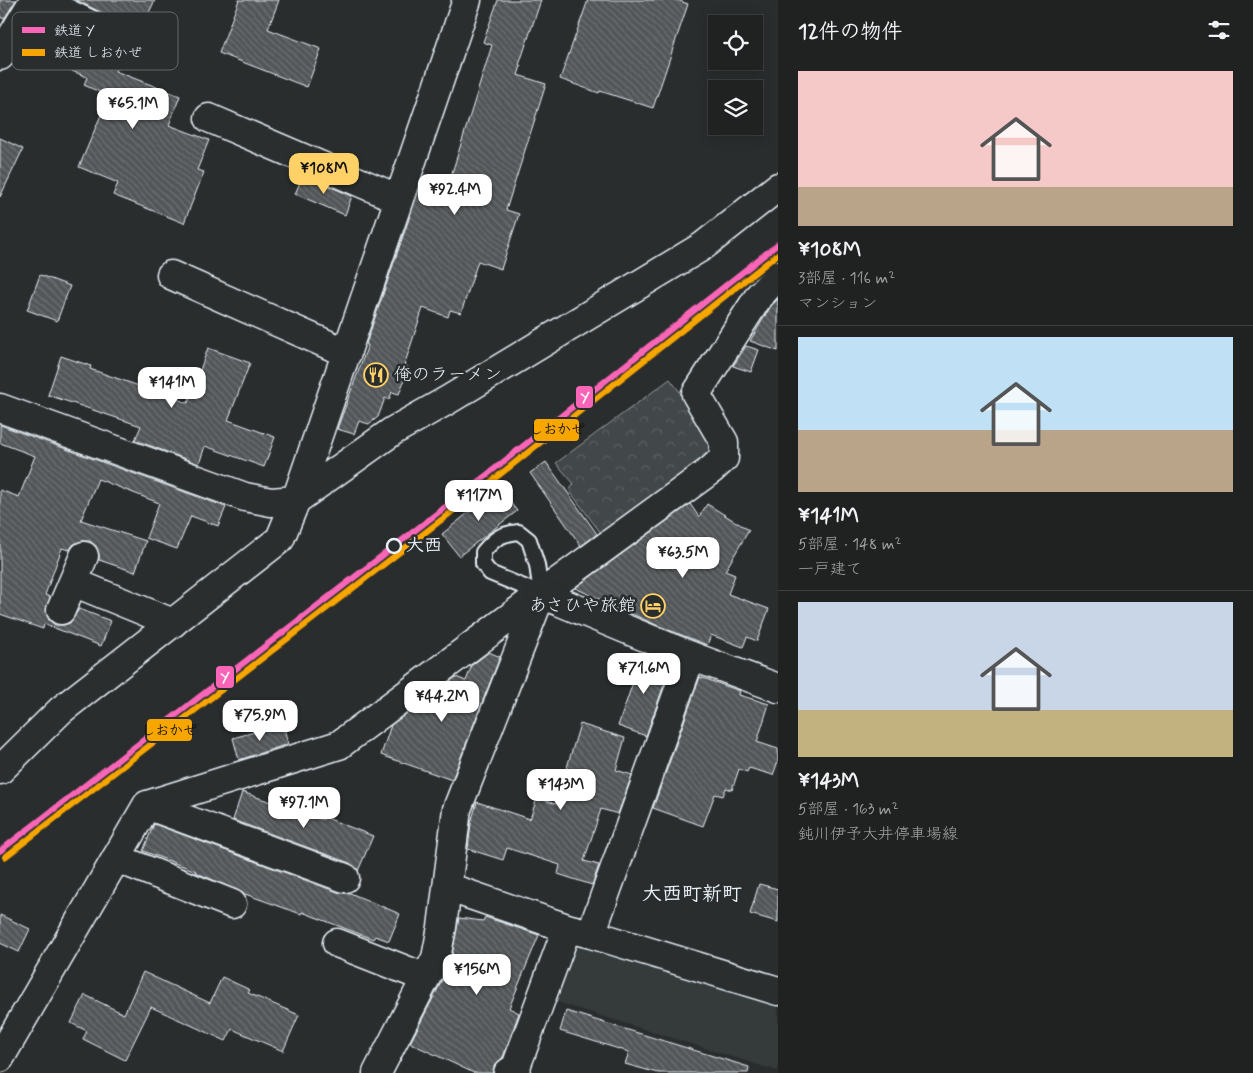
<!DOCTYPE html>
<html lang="ja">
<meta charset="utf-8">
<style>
:root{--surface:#202222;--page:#2d2f2f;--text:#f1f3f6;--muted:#a2a4a5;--line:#3d3f40;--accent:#ffd166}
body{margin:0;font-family:Mynerve,"Klee One",sans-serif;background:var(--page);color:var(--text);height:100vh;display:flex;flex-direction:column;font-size:19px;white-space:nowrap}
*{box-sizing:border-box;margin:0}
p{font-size:16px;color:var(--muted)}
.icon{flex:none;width:28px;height:28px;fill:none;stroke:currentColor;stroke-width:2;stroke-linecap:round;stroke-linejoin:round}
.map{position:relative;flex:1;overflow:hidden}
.details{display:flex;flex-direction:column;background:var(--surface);width:475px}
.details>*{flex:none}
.controls{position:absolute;left:708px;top:15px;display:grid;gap:10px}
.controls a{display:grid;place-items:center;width:55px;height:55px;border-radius:0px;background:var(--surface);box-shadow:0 2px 12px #0003,0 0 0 1px var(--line);font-size:25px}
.price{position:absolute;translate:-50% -42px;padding:0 11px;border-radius:10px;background:#fff;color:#222;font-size:16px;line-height:32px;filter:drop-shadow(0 1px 2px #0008)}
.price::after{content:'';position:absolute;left:50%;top:30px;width:15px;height:11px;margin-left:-8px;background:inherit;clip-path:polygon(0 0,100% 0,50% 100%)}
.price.on{background:var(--accent);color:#111}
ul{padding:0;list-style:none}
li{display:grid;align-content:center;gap:10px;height:265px;padding:0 20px}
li+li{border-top:1px solid var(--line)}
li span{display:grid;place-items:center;height:155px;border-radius:0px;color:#555}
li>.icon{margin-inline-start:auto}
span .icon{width:90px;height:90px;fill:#fffc;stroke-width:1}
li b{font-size:21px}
h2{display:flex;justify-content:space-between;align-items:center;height:60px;padding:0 20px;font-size:21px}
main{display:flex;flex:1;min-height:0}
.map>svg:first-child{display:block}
.built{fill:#363a3b}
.park{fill:url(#park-crowns);stroke:#959ca0}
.building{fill:url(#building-back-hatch);stroke:#e8f1f8}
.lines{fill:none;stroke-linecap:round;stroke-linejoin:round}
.service-casing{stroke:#e8f1f8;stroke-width:18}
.minor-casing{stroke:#e8f1f8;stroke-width:31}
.secondary-casing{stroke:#e8f1f8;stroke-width:31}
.service{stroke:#2a2d2e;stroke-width:14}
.minor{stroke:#2a2d2e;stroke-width:28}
.secondary{stroke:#2a2d2e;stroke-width:28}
.rail-1-casing{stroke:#2a2d2e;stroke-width:10}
.rail-2-casing{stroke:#2a2d2e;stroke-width:10}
.rail-1{stroke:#fa66b7;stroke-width:6}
.rail-2{stroke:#f7a600;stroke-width:6}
.stop-dot{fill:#2a2d2e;stroke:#e8f1f8;stroke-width:2.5}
.labels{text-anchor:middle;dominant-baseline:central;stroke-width:5;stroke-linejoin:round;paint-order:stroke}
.poi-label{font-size:18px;fill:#e8f1f8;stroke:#2a2d2e;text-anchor:start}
.stop-label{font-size:18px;font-weight:bold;fill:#e8f1f8;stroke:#2a2d2e;text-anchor:start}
.quarter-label{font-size:20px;font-weight:bold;fill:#e8f1f8;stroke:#2a2d2e}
.key{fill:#2a2d2e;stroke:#63686b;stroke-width:1}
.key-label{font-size:14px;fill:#e8f1f8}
.line-badge{stroke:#2a2d2e;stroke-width:2}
.badge-label{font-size:14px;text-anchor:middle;font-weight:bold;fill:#fff}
.pale-badge-label{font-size:14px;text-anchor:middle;font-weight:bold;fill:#111}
</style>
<main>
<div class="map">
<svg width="778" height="1073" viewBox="0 0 778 1073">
<defs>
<pattern id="park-crowns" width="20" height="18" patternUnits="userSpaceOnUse" patternTransform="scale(1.25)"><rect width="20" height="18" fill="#424648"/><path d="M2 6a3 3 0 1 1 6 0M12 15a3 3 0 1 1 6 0" fill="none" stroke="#5d6163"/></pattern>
<pattern id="building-back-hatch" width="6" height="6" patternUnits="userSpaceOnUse" patternTransform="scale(1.25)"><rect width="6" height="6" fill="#535759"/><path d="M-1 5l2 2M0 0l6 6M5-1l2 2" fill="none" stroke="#6c7072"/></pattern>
</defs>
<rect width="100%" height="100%" fill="#2a2d2e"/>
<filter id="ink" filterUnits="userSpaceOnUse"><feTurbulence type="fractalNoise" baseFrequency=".02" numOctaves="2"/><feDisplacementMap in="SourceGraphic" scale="10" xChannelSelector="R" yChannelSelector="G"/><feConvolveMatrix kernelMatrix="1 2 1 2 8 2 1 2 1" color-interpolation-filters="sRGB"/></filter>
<g filter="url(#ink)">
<path class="built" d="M574,938L778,1004V1071L554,1001Z"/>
<path class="park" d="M670,379L715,438L718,451L603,536L569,490L574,484L556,463Z"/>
<path class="building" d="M0,0H16L4,19L0,17Z
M76,0H155L139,33L133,28Z
M239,0H279L268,29L321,49L307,87L219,53Z
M498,0H541L519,65L521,66L518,75L546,84L506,210L519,214L501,269L478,261L461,313L450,310L448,317L423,308L404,366L409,368L399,394L392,392L389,400L385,398L378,417L369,424L359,421L354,434L337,429L368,345L366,344L380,303L421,184L446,192L492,45L483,42Z
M588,0H677L688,4L653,108L600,91L599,93L560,79Z
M41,18L122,57L115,71L180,96L169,125L209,140L197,170L204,172L184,223L113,195L118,183L79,167L109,96L84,85L87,77L72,71L75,65L36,45L40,37L32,33Z
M0,138L23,149L0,197Z
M303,175L352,196L345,215L295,194Z
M40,275L70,286L57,321L27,310Z
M778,299V351L750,341L771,306Z
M746,346L759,350L751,372L733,366Z
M208,348L250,363L228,420L275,437L264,467L205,446L199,464L135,440L141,426L48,395L61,356L91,366L90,369L188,403Z
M0,425L226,507L218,526L191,516L177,549L146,538L159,503L98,479L81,520L146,541L135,572L99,560V554L96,546L90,541H82L74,544L69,550L62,548L45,595L50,597L46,612L49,620L55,625H63L70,623L79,609L111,621L101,646L44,624L43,629L0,614V490L19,497L35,456L0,443Z
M546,462L597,534L581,546L530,473Z
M499,488L517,511L459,556L442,534Z
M690,504L699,517L707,504L749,530L725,571L735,575L728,594L769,609L757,641L747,637L743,647L711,635L707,645L654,624L575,588Z
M489,652L500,657L452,780L381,755L391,725L425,700L432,702L435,692L456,677L466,681L472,665Z
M643,653L671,665L646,736L618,726Z
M700,677L740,691L739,695L769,704L757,742L778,749V761L773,775L749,768L747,772L739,769L732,790L726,788L723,796L715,794L703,826L653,808Z
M283,724L288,744L239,760L233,738Z
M580,724L625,738L616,770L632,775L618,814L601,809L584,861L599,865L592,885L558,874L560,865L507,848L503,860L468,849L471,823L477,802L530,819L537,798L556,804Z
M242,792L323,820L324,817L373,836L358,871L350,863L233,820Z
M154,824L340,893H350L400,914L389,941L375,936L373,939L302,912L301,914L245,894L195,872L196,871L143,851Z
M759,884L778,889V922L750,914Z
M0,915L30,929L19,952L0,943Z
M485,917L539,935L509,1008L519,1013L503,1057L494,1066L493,1073H474L410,1043L450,965L459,918L483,921Z
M143,972L210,1003L222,977L250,990L248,993L299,1015L283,1051L232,1029L226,1041L151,1007L125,1060L83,1039L87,1031L71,1023L85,995L124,1014Z
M566,1011L749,1067L748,1073H658L625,1064L629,1052L560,1031Z"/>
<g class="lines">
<g class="service-casing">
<path id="service" d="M519,532L529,540L537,565L541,594L490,573L483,564V552C495,538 500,534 519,532Z"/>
</g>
<g class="minor-casing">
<path id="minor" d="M40,0L126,42
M0,56L34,0
M209,118L399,199
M171,275L347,353
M0,408L245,497L271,502L296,500L393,431L448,400L703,246L778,187
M73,582L173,623
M61,610L84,556
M0,770L61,710L280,539L296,500L467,0
M147,805L345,878
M116,858L232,904
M447,887L567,928L591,934L778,991
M591,934L691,656
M337,943L426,978
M0,1058L147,805L339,745L541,594L711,470L724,458V442L696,394L759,296L778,276
M377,1073L436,958L442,927L457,809L541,594
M508,1073L516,1067L567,928"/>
</g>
<g class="secondary-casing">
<path id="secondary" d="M541,594L691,656L778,688"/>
</g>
<use href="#service" class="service"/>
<use href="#minor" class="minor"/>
<use href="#secondary" class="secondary"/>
<g class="rail-1-casing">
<path id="rail-1" d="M0,851L488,474L778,244"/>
</g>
<g class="rail-2-casing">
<path id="rail-2" d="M5,857L493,480L778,254"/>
</g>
<use href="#rail-1" class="rail-1"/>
<use href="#rail-2" class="rail-2"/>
</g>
</g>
<defs>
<g id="restaurant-ring" transform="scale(1.25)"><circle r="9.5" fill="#2a2d2e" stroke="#ffd166" stroke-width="1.5"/><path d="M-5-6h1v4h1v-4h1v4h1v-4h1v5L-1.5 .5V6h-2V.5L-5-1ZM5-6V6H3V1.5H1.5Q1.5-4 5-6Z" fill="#ffd166"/></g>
<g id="hotel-ring" transform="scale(1.25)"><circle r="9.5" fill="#2a2d2e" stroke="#ffd166" stroke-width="1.5"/><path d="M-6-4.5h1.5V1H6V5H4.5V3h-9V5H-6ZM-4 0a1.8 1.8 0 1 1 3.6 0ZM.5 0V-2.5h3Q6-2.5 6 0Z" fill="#ffd166"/></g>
</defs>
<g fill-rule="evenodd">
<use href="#restaurant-ring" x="376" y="375"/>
<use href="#hotel-ring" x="653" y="606"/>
</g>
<circle class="stop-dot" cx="394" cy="546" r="7"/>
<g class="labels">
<g class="poi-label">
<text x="394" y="375">俺のラーメン</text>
<text x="636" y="606" text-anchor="end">あさひや旅館</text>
</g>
<g class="stop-label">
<text x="406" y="546">大西</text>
</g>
<g class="quarter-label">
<text x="692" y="894">大西町新町</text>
</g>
</g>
<rect x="12" y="12" width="166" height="58" rx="8" class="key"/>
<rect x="22" y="27" width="23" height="6" fill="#fa66b7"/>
<rect x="22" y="49" width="23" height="7" fill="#f7a600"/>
<g class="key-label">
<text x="54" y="35">鉄道 Y</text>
<text x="54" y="57">鉄道 しおかぜ</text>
</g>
<g class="line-badge">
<rect x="575" y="385" width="19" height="24" rx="5" fill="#fa66b7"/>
<rect x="533" y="418" width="47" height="24" rx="5" fill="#f7a600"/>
<rect x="215" y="665" width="20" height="24" rx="5" fill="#fa66b7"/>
<rect x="146" y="718" width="47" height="24" rx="5" fill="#f7a600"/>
</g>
<g class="badge-label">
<text x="585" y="402">Y</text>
<text x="225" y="682">Y</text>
</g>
<g class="pale-badge-label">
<text x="557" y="434">しおかぜ</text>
<text x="169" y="735">しおかぜ</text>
</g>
</svg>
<div class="controls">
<a><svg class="icon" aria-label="locate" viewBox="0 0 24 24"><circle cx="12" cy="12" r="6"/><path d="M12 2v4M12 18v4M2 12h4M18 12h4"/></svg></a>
<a><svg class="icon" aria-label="layers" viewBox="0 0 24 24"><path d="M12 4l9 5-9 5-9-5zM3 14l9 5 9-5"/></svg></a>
</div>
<b class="price" style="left:133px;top:130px">¥65.1M</b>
<b class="price on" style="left:324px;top:195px">¥108M</b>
<b class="price" style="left:455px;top:216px">¥92.4M</b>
<b class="price" style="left:172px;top:409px">¥141M</b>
<b class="price" style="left:479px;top:522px">¥117M</b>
<b class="price" style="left:683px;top:579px">¥63.5M</b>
<b class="price" style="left:644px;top:695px">¥71.6M</b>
<b class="price" style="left:442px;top:723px">¥44.2M</b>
<b class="price" style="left:260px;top:742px">¥75.9M</b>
<b class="price" style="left:561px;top:811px">¥143M</b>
<b class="price" style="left:304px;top:829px">¥97.1M</b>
<b class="price" style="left:477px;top:996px">¥156M</b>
</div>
<section class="details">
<h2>12件の物件<svg class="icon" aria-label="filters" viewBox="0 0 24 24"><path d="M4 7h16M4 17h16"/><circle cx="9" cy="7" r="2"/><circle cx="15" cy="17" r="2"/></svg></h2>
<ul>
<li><span style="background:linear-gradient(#f6c9c9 75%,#b9a48a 0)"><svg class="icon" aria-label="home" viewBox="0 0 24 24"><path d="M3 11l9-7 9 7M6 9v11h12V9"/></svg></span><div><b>¥108M</b><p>3部屋 · 116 m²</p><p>マンション</p></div></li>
<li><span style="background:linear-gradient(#bfe0f5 60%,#b9a48a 0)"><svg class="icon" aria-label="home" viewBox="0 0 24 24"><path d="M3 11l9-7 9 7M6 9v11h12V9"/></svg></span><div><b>¥141M</b><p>5部屋 · 148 m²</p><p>一戸建て</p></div></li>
<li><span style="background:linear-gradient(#c9d6e8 70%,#c2b280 0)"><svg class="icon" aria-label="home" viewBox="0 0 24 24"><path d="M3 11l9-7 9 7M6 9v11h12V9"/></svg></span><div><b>¥143M</b><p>5部屋 · 163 m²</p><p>鈍川伊予大井停車場線</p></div></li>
</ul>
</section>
</main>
